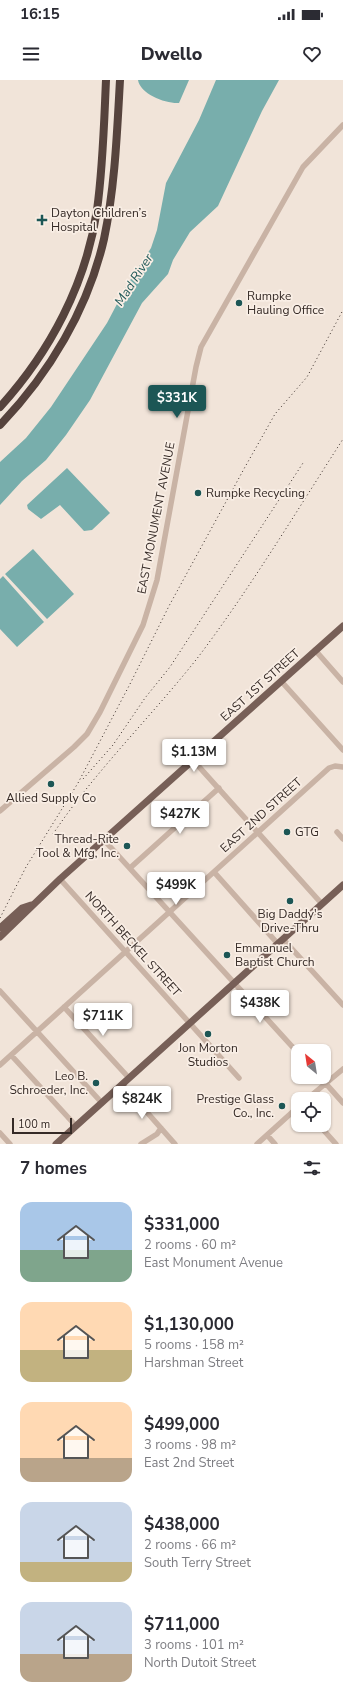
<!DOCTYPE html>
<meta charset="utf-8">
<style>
:root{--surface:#fff;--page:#f2f2f3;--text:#2b2b33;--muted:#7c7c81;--accent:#1c5655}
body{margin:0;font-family:"Nunito Sans",sans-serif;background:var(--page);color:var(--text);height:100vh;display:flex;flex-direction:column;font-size:15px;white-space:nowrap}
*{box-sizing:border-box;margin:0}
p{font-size:13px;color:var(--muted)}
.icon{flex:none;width:22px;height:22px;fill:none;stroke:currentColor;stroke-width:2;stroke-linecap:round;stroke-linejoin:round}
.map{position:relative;height:1064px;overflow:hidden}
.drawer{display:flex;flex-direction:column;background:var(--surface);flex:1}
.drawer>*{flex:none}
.needle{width:26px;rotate:330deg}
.buttons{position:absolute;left:291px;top:964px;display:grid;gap:8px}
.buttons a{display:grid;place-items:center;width:40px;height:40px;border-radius:8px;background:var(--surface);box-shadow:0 1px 3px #0004;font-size:20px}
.scale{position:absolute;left:12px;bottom:10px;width:60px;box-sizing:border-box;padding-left:4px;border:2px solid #352a26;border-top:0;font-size:11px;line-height:14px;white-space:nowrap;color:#352a26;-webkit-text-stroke:3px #f9eee5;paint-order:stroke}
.price{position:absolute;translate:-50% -34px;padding:0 9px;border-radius:4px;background:#fff;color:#222;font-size:13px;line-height:26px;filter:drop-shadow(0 1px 2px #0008)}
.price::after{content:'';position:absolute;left:50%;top:24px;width:12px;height:9px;margin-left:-6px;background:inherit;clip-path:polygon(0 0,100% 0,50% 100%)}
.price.current{background:var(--accent);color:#fff}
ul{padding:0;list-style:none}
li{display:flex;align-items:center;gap:12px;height:100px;padding:0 20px}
li span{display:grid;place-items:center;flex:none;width:112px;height:80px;border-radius:12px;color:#555}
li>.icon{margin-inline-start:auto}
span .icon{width:48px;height:48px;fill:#fffc;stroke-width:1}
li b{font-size:17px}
h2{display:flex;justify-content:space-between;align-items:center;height:48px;padding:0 20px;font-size:17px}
.status{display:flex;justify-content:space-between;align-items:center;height:28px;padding:0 20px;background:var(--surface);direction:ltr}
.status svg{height:11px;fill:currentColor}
header{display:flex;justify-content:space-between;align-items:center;height:52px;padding:0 20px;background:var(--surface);font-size:18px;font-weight:800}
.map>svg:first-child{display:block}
.water{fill:#78aeac}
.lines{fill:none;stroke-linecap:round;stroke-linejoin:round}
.minor{stroke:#c9b3a5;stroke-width:5.5}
.major{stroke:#775f57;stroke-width:7}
.highway{stroke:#56433d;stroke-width:8}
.rail{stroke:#352a26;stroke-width:1;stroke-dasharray:1 3;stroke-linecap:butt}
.poi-dot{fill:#1c5655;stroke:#f9eee5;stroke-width:1.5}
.labels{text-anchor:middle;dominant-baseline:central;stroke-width:3.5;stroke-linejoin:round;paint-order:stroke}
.poi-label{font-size:12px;fill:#352a26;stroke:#f9eee5;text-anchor:start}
.street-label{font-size:12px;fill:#352a26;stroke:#f9eee5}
.water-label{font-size:13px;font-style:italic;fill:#1c5655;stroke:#f9eee5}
</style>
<div class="status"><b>16:15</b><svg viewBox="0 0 49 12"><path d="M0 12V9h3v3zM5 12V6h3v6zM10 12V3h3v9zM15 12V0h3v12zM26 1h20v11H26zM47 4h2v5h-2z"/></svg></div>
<header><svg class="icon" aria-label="menu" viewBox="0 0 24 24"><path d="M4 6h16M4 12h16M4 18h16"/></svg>Dwello<svg class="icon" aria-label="heart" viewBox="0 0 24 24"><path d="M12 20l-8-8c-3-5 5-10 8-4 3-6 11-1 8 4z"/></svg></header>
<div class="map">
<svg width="343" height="1064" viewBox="0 0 343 1064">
<rect width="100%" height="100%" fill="#f1e4d9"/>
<path class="water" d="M138,0H189L179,23C166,24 140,14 138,0Z
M216,0H279L262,31L218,126L190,152L173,180L168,194L142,223L90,320L66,355L46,380L22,401L0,425V382L26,358L51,327L107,243L127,205L151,168L157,150L166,103L199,40Z
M67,388L110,433L92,450L84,451L60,425L41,439L28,429L27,425Z
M33,469L74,514L47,539L5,494Z
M3,496L44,542L17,567L0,549V499Z"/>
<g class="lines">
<path class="minor" d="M315,570L343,602
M281,601L343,670
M193,680L322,824
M0,731L74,667L87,654L100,632L143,545L157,500L196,287L201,267L303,87L343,45
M337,752L343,759
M104,760L298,973
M130,788L219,708
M214,792L278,864
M60,799L239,998
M283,859L343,925
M0,911L102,1023
M64,927L129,998
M11,975L76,1046
M0,985L329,688L335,686L343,687
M320,997L343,1023
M122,1004L175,1064
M307,1019L343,989
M319,1045L336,1064
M0,1053L10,1064
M267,1055L275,1064
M141,1064L157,1054L161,1048
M257,1064L298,1027"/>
<path class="major" d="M0,848L22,828L31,825
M0,857L60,799L343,546
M56,1064L343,805"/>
<path class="highway" d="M0,327C50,272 86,204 97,130C103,87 104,44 106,0
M0,345C49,294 88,229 104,159C115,107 117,53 120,0"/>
<path class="rail" d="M83,699L113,665L145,618L170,587L303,383
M53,754C96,690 152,636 199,576C251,507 296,432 343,359
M0,838L26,787L78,703L130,604L169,526L245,387L275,334L307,297L343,230"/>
</g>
<g class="poi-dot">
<path d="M40 134h4v4h4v4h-4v4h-4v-4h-4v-4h4z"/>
<circle cx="239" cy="223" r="4"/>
<circle cx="198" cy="413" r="4"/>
<circle cx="51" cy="704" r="4"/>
<circle cx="287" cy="752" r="4"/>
<circle cx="127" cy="766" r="4"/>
<circle cx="290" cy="821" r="4"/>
<circle cx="227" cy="875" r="4"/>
<circle cx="208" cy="954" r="4"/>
<circle cx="96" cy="1003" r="4"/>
<circle cx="282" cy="1026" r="4"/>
</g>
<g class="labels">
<g class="poi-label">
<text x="51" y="133">Dayton Children’s<tspan x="51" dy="14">Hospital</tspan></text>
<text x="247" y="216">Rumpke<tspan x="247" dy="14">Hauling Office</tspan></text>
<text x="206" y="413">Rumpke Recycling</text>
<text x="51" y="718" text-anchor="middle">Allied Supply Co</text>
<text x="295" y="752">GTG</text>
<text x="119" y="759" text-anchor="end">Thread-Rite<tspan x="119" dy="14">Tool &amp; Mfg, Inc.</tspan></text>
<text x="290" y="834" text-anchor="middle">Big Daddy's<tspan x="290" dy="14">Drive-Thru</tspan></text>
<text x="235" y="868">Emmanuel<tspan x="235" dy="14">Baptist Church</tspan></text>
<text x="208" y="968" text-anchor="middle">Jon Morton<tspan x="208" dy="14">Studios</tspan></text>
<text x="88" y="996" text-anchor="end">Leo B.<tspan x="88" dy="14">Schroeder, Inc.</tspan></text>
<text x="274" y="1019" text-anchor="end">Prestige Glass<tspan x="274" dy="14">Co., Inc.</tspan></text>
</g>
<g class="street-label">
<text transform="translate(156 438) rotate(-79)">EAST MONUMENT AVENUE</text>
<text transform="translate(260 605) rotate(-42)">EAST 1ST STREET</text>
<text transform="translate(261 735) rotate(-42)">EAST 2ND STREET</text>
<text transform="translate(133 864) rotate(48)">NORTH BECKEL STREET</text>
</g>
<g class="water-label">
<text transform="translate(134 200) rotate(-57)">Mad River</text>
</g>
</g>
</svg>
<div class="buttons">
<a><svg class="needle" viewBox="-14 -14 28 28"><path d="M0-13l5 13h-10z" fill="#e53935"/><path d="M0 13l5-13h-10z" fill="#7c7c81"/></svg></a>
<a><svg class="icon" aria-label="locate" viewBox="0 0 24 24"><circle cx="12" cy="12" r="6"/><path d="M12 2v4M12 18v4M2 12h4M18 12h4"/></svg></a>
</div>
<div class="scale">100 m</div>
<b class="price current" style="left:177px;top:339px">$331K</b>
<b class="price" style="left:194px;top:693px">$1.13M</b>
<b class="price" style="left:180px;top:755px">$427K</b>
<b class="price" style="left:176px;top:826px">$499K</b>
<b class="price" style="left:260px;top:944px">$438K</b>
<b class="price" style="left:103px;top:957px">$711K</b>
<b class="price" style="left:142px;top:1040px">$824K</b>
</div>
<section class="drawer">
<h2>7 homes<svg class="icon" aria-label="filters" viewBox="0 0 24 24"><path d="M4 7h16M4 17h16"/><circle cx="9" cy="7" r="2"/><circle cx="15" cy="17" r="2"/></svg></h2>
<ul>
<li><span style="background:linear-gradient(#a9c7e8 60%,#7fa58c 0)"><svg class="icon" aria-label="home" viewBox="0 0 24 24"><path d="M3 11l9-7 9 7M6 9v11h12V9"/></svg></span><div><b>$331,000</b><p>2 rooms · 60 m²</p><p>East Monument Avenue</p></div></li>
<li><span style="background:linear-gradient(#ffd9b3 60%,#c2b280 0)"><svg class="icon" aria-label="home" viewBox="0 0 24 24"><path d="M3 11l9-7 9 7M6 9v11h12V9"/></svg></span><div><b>$1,130,000</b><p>5 rooms · 158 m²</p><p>Harshman Street</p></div></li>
<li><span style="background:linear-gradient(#ffd9b3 70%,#b9a48a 0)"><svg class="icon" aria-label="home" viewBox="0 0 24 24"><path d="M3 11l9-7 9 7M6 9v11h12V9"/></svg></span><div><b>$499,000</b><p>3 rooms · 98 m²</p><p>East 2nd Street</p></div></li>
<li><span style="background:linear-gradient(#c9d6e8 75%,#c2b280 0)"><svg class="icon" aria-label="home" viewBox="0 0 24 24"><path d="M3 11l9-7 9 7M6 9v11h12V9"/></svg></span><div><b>$438,000</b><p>2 rooms · 66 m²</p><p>South Terry Street</p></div></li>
<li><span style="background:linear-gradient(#c9d6e8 65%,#b9a48a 0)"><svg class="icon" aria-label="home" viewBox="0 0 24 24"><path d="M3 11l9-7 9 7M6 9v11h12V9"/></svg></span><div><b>$711,000</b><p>3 rooms · 101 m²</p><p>North Dutoit Street</p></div></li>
</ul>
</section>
